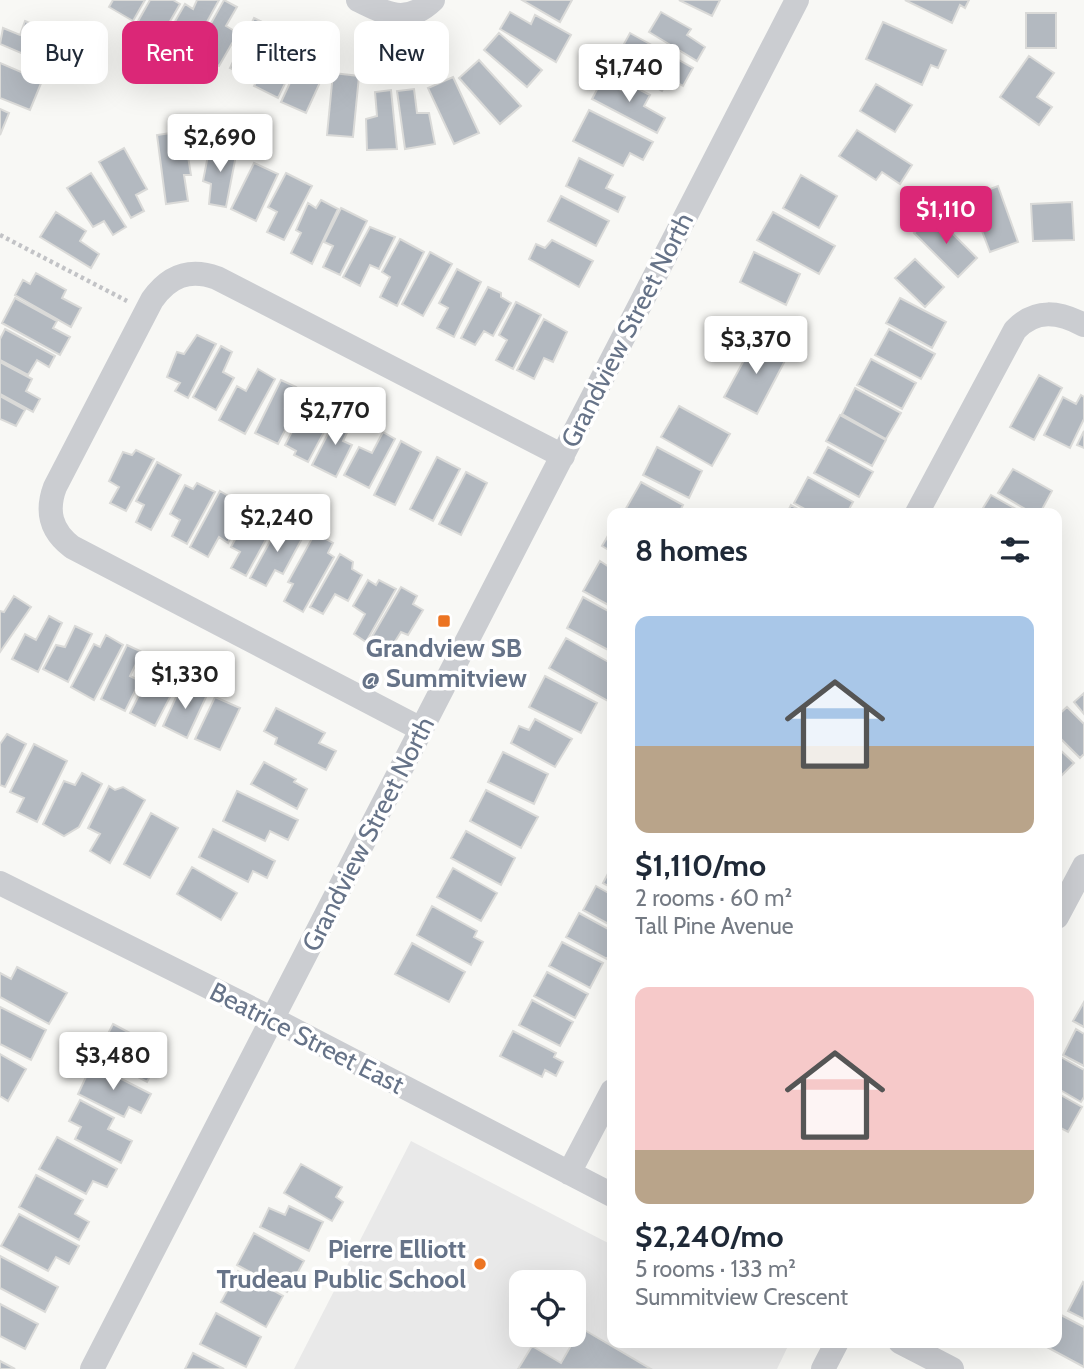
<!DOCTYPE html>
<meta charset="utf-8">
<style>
:root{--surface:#fff;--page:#f6f6f7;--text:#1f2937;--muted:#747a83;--accent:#db2777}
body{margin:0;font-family:Cabin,sans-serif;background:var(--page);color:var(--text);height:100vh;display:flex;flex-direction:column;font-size:26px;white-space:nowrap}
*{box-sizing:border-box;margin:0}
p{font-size:23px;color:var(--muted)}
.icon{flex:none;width:38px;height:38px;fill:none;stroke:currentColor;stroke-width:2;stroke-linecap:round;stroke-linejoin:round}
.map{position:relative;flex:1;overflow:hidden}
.drawer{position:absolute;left:607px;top:508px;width:455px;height:840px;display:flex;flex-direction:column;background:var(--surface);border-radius:14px;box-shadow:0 7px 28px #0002}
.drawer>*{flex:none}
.top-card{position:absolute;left:21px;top:21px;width:481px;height:63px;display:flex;gap:14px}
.fabs{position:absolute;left:509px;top:1270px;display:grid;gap:14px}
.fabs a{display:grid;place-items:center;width:77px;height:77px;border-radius:14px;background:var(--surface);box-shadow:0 7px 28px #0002;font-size:35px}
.price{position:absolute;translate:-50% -60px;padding:0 16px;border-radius:7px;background:#fff;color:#222;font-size:23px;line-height:46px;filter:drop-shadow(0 2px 4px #0008)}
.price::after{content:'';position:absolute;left:50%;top:42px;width:21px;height:16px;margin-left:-10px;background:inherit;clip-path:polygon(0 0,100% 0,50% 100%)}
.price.active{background:var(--accent);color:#fff}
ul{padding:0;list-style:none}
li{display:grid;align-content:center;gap:14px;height:371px;padding:0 28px}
li span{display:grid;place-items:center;height:217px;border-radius:14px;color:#555}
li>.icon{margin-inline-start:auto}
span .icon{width:126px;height:126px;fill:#fffc;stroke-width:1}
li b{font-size:30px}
h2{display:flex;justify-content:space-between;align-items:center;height:84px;padding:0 28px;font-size:30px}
.chip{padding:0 24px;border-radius:14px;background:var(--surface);box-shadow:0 7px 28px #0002;font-size:24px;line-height:63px}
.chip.active{background:var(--accent);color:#fff}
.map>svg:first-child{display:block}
.built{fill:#e9e9e9;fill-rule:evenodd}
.building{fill:#b3b9c0;stroke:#dadad8;stroke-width:2}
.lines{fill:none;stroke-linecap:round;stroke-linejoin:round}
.path{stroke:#c2c3c6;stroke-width:4.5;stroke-dasharray:3.5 3.5;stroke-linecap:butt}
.minor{stroke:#cbcdd1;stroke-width:24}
.poi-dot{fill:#ec7422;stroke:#fff;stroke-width:2.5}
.labels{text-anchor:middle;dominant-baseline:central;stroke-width:7;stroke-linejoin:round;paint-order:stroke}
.street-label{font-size:26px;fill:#667388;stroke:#fff}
.poi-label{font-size:26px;font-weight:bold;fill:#667388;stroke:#fff}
</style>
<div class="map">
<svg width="1084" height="1369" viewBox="0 0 1084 1369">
<rect width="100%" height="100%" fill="#f8f8f5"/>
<path class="built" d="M411,1141L612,1245V1342H790L777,1369H294ZM522,1283H574V1335H522Z"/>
<path class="building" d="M113,0H145L133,21L109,7Z
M150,0H173L180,4L161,37L137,23Z
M197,0H219L191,51L166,37L185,4L193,9Z
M224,0L237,7L226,26L238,33L219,66L195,52Z
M522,0H572L560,22Z
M679,0H720L712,16Z
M905,0H969L965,8L960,5L952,23Z
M510,12L531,24L535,15L571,35L556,62L500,29Z
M661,12L691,29L687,35L705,47L697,61L649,32Z
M1026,13H1056V48H1026Z
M254,18L276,29L252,78L230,68Z
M25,21L70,40L58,69L0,44L3,28L20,35Z
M883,22L946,50L938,68L931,65L922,85L866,59Z
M281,31L305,42L278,98L254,86Z
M499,33L542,70L527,87L484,50Z
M630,33L693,68L683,86L669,78L662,91L613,64Z
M306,48L323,57L314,75L322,78L306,113L281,102Z
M1029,56L1054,73L1037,97L1052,107L1039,125L1000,97Z
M479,60L521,106L500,124L459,78Z
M0,63L42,81L30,110L0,98Z
M333,73L359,76L353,137L327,135Z
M453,77L479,133L454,144L428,88Z
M602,80L621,90L625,82L650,95L644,106L665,118L657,133L592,99Z
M876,84L912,105L895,132L860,111Z
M414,89L417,113H429L435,144L405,149L397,91Z
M391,90L397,149L367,150L366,119L377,116L375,92Z
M0,109L9,113L0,135Z
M589,110L653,142L643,160L630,153L623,166L573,141Z
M857,130L912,165L900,184L882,172L876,180L839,156Z
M184,131L191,175H184L188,201L166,204L157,135Z
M210,145L237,150L226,207L209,204L211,184L203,181Z
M124,148L147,189L136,195L144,211L131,218L99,162Z
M579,158L613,175L606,188L625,197L618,212L566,186Z
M254,163L278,174L256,221L231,209Z
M91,173L126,227L113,235L104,221L93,227L67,188Z
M286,173L312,186L284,240L267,232L277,212L268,207Z
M801,175L837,196L819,228L783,208Z
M998,186L1018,242L990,252L969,197Z
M561,196L609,221L596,246L548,221Z
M321,200L338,209L312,264L291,253L301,233L296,230L308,203L316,208Z
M1072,202L1074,240L1033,241L1031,204Z
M341,208L367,221L340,275L323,267L333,246L324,242Z
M56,212L86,231L80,241L99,254L91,268L40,237Z
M773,212L835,246L819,274L757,240Z
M933,214L977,258L958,277L914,233Z
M370,227L395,237L379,269L370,265L360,286L343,277Z
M400,239L424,252L397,306L380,297L390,277L382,272Z
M552,240L593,261L579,287L529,259L536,244L545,248Z
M430,252L452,264L423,316L402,304Z
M754,252L800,274L786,305L740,282Z
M915,259L944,287L925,307L895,278Z
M457,269L481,282L454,337L437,328L448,308L439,303Z
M36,273L66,290L62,298L81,308L71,327L15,295L23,280L30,284Z
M488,287L501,293V297L511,303L493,336L484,331L475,345L461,338Z
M15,298L57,321L53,328L70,337L60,355L2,323Z
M900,298L946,322L932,348L886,323Z
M516,302L541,315L513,369L496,360L507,340L499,335Z
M544,319L567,332L553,362L544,358L534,379L517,370Z
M5,329L55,356L49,367L37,360L28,375L0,360V339Z
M889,329L935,354L921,379L875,355Z
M197,335L216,344L188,398L175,391L180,383L167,377L177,352L184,354Z
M756,338L788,355L757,414L724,397Z
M221,346L232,352L223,372L234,378L216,410L193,397Z
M871,359L916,383L902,409L857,385Z
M0,362L32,379L26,391L40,399L33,412L0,394Z
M258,369L275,379L245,434L219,420L237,386L246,391Z
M1039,375L1062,388L1034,440L1010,427Z
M281,380L296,387L285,408L294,413L278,444L255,433Z
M855,388L901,413L886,439L842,414Z
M1081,395L1084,397V419L1070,448L1044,435L1063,397L1076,404Z
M0,396L25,410L16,426L0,419Z
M679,406L730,434L712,466L661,437Z
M315,410L331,419L308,462L294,455L296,451L285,445L301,414L310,419Z
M339,412L353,420L343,441L352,445L336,477L312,465Z
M840,415L886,440L872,466L826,441Z
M1084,431V448L1077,445Z
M383,432L395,439L369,488L344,475L359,447L372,453Z
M401,441L421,452L395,505L374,495Z
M657,447L702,471L689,498L643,475Z
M828,447L873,472L859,497L814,473Z
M136,450L154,459L126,511L110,503L119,487L109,481L123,452L132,455Z
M437,457L460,469L433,521L410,509Z
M157,462L181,475L151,530L136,522L144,505L136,501Z
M1013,469L1052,491L1040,513H1032L998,493Z
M466,472L487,483L461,535L439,524Z
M808,477L853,502L847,513H812L794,503Z
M641,482L683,505L679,513L624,512Z
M197,483L215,492L187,544L172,536L180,520L170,514L185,485L193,489Z
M220,491L235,500L230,509L242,516L228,543L219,537L208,557L190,547Z
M991,495L1023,513H980Z
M791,505L805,513H787Z
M252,508L276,521L246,576L231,568L240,552L231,547Z
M280,523L304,535L283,574L275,570L266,586L250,578Z
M612,529V552L602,546Z
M315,533L333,543L328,553L334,557L303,612L284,601L293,584L288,582Z
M340,554L353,562L352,569L362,575L348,601L335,594L323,614L310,607Z
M600,561L612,569V607L583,591Z
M368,580L376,585L379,580L396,589L366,642L354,634L365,614L353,606Z
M401,587L417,596L413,604L423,610L408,635L401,632L389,651L370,640Z
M14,596L31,607L0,652V611L4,612Z
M583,597L612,613V652L567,628Z
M49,616L62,623L38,672L12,659L25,634L36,640Z
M75,626L92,634L68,682L43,669L56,645L65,647Z
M106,635L123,645L94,700L71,687L94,644L100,647Z
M566,638L612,664V697L610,702L549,668Z
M127,645L142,652L130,676L140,681L125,711L101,699Z
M165,665L182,674L155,726L130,713L145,683L155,685Z
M545,676L597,703L581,733L529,707Z
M182,684L207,695L187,738L163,726Z
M1084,693V714L1074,702Z
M215,697L240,708L220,750L195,739Z
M1067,707L1084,724V754L1080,758L1057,735V716Z
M276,708L325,733L319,743L336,751L326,770L275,744L277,738L264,731Z
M535,719L572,739L555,767L511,743L519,726L529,730Z
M7,734L26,744L5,787L0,785V744Z
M34,744L67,761L37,822L17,812L24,798L10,792Z
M1057,747L1074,763L1057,780Z
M503,752L548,774L534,804L488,782Z
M264,762L296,779L294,782L307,789L297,809L251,784Z
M82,773L102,784L79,827L64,836L43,824L64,781L75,785Z
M109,786L115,790L123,787L145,800L110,863L90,851L100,834L88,828Z
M486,790L538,817L521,848L470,821Z
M237,791L298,820L288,840L270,831L265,841L223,821Z
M151,813L178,828L150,878L124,864Z
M213,829L275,861L267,878L253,871L248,882L199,857Z
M466,831L515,858L501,885L451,858Z
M612,866V888L603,883Z
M192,867L237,893L221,920L177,894Z
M453,868L497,893L481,921L437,897Z
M596,886L612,895V926L583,910Z
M432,906L477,931L474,937L483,942L471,965L417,935Z
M579,913L612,931V948L607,959L566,937Z
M562,942L603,963L590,988L549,966Z
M412,943L465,972L449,1002L395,974Z
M17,967L67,993L49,1024L0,997V973L11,979Z
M547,972L588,994L575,1018L534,996Z
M532,1000L573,1022L560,1046L519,1025Z
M1084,1002V1027L1073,1021Z
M0,1007L46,1030L31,1060L0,1044Z
M113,1024L145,1041L140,1051L158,1061L147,1082L97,1055Z
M1076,1029L1084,1034V1066L1063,1055Z
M513,1031L556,1053L554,1057L563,1062L556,1076L545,1070L542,1077L500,1056Z
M0,1054L26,1069L8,1101L0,1096Z
M1059,1056L1084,1070V1097L1081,1102L1057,1088Z
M92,1064L151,1094L141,1113L129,1107L124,1117L78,1094Z
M1057,1093L1082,1107L1068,1132L1057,1126Z
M80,1100L114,1118L108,1129L132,1141L121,1163L75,1139L81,1127L69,1121Z
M57,1137L117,1169L107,1187L93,1181L86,1194L39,1169Z
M301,1164L342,1187L336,1197L343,1202L332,1221L284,1193Z
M36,1175L83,1200L75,1214L89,1222L79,1240L19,1207Z
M289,1206L323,1222L309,1251L260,1227L269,1208L285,1215Z
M19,1214L79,1246L69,1264L56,1257L48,1271L1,1246Z
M254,1233L304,1261L287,1292L237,1265Z
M0,1256L58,1287L45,1312L0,1288Z
M238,1271L283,1296L266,1327L221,1302Z
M1083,1282L1084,1283V1319L1068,1311Z
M0,1304L38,1324L25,1349L0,1336Z
M216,1313L261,1337L246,1367L200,1344Z
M1061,1315L1084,1327V1367L1045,1346L1047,1342H1057V1323Z
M581,1328L651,1369H518L532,1346L561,1363Z
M193,1353L224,1369H185Z
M0,1361L15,1369H0Z"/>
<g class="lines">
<path class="path" d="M0,235L127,301"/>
<path class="minor" d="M358,0C386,14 407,25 433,0
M917,513L1015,330C1036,308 1059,312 1084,325
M421,729L72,547C51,531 46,511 55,487L152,300C169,276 189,268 217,278L563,456
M0,883L273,1019L612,1195
M1057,917L1084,866
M569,1173L612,1091
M900,1342L952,1369
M92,1369L797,0
M823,1369L837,1342"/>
</g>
<g class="poi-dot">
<rect x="437" y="614" width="14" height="14" rx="3.5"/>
<circle cx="480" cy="1264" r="7"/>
</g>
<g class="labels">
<g class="street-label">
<text transform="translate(627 330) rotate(-63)">Grandview Street North</text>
<text transform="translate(368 834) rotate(-63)">Grandview Street North</text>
<text transform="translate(307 1038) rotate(27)">Beatrice Street East</text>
</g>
<g class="poi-label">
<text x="444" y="648">Grandview SB<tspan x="444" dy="30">@ Summitview</tspan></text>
<text x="466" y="1249" text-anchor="end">Pierre Elliott<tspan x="466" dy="30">Trudeau Public School</tspan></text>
</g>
</g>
</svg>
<div class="fabs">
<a><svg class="icon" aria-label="locate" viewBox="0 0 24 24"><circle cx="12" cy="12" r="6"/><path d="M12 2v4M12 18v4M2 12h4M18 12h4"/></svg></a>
</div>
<b class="price" style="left:629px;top:104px">$1,740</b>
<b class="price" style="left:220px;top:174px">$2,690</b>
<b class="price active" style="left:946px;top:246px">$1,110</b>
<b class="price" style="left:756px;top:376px">$3,370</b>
<b class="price" style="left:335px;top:447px">$2,770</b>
<b class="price" style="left:277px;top:554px">$2,240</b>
<b class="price" style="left:185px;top:711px">$1,330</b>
<b class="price" style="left:113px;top:1092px">$3,480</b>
<div class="top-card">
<a class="chip">Buy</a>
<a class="chip active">Rent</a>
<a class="chip">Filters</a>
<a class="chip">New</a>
</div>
<section class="drawer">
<h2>8 homes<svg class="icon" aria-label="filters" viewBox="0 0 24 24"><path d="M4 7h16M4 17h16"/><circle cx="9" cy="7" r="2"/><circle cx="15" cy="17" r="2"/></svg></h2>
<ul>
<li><span style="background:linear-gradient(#a9c7e8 60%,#b9a48a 0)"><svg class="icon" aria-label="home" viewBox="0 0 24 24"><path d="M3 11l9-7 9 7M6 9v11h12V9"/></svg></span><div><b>$1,110/mo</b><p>2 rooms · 60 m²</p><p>Tall Pine Avenue</p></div></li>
<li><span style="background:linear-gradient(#f6c9c9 75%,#b9a48a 0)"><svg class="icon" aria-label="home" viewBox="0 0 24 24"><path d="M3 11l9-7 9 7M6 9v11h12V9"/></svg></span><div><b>$2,240/mo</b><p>5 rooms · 133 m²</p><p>Summitview Crescent</p></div></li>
</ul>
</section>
</div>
